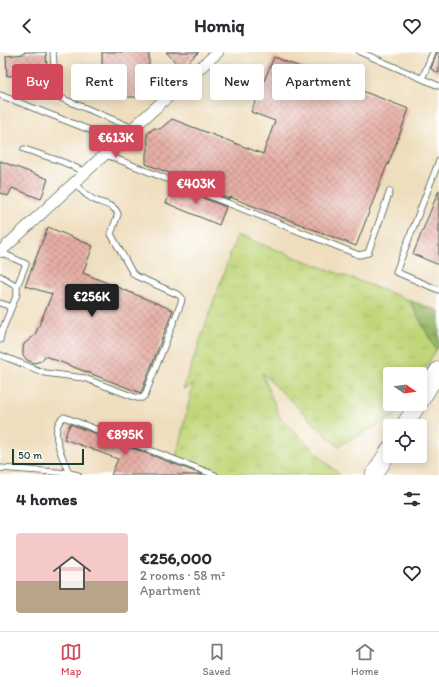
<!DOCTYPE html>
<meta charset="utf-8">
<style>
:root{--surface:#fff;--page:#f7f7f7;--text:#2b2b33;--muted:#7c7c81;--line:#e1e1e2;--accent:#d1495b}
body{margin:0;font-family:Itim,sans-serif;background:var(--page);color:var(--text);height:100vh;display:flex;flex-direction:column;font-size:15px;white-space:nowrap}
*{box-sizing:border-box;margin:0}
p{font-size:13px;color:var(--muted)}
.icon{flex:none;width:22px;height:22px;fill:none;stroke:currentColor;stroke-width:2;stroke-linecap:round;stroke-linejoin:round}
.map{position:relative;height:423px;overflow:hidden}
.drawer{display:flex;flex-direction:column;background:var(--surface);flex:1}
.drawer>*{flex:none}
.banner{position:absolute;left:12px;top:12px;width:415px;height:36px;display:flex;gap:8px}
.needle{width:26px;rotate:103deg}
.controls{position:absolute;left:383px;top:315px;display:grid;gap:8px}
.controls a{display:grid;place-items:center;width:44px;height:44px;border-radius:4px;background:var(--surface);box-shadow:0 2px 10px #0003;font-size:20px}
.scale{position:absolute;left:12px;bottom:10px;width:72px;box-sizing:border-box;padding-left:4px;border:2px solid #1f3d34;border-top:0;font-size:11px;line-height:14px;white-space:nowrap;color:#1f3d34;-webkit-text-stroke:3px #fff;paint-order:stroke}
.price{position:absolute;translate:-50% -34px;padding:0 9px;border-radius:4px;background:var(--accent);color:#fff;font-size:13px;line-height:26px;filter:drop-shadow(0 1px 2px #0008)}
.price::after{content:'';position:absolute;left:50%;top:24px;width:12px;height:9px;margin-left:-6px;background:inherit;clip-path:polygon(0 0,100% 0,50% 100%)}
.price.active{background:#222;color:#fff}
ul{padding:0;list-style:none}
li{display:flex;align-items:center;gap:12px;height:100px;padding:0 16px}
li+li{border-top:1px solid var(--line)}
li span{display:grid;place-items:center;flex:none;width:112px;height:80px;border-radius:4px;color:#555}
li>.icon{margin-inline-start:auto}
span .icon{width:48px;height:48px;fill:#fffc;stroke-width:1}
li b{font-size:17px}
h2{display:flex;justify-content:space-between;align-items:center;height:48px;padding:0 16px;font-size:17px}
.chip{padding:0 14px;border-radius:4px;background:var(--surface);box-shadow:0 2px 10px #0003;font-size:14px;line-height:36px}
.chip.active{background:var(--accent);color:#fff}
header{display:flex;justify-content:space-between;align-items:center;height:52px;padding:0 16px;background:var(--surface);font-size:18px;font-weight:700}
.dock{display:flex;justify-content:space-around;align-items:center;height:56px;border-top:1px solid var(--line);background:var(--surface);font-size:11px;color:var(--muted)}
.dock a{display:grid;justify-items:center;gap:2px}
.dock .active{color:var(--accent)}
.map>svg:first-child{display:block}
.grass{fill:url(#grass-tufts);stroke:#708a56}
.forest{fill:url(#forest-crowns);stroke:#5c7a4e}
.building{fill:url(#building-cross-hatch)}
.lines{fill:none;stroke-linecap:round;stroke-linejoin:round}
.service-casing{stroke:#3e5549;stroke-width:7}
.minor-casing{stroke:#3e5549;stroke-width:12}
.primary-casing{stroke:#3e5549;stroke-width:18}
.trunk-casing{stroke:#3e5549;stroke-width:20}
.service{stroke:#fff;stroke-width:5.5}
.minor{stroke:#fff;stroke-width:11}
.primary{stroke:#fff;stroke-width:17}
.trunk{stroke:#fff;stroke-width:18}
</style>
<header><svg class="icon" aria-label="back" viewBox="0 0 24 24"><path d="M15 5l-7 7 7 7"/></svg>Homiq<svg class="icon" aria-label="heart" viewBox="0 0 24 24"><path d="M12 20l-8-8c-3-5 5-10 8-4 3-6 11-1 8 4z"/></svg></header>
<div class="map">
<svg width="439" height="423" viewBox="0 0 439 423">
<defs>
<pattern id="grass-tufts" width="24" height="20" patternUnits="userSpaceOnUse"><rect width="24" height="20" fill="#c1d679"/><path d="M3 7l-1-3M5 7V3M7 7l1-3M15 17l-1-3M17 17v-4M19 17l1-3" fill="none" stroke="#a5b969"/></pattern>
<pattern id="forest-crowns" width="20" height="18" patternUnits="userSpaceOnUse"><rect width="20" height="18" fill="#98b769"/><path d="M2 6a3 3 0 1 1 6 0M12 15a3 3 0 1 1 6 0" fill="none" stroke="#7b9657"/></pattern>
<pattern id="building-cross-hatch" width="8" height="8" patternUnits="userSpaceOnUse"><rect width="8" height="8" fill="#e6afa6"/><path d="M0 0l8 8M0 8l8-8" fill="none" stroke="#ba9088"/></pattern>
</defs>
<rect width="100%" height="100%" fill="#fff"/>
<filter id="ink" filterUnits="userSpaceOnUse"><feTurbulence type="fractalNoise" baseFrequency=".025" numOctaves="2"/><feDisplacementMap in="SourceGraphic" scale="8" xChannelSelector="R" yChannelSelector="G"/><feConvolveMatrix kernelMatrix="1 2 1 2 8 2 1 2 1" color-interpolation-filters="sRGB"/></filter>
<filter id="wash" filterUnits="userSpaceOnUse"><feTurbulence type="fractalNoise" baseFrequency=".012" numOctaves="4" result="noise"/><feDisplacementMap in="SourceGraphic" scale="16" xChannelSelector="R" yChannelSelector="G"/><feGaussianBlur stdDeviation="0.9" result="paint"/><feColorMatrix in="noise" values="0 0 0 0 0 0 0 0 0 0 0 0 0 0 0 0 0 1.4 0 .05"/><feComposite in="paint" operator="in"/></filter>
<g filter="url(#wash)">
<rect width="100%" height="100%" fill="#efdebe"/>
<path class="grass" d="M237,183L409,248L436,298L420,325V322H390V352H403L397,363L338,394L262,321L280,366L340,423H226L176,405L193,333L183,337Z"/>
<path class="forest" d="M409,248L439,259V294L436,298Z"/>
<g id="blocks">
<path class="building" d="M24,0H46L48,30L26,32V23L7,24L6,4L24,2Z
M102,0H149V32H144V45H102Z
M166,0H199L181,16Z
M437,0H439V21L431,17Z
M274,5L409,57L388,113H387L356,194L230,145L229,147L176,126L177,124L146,112V101L148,98L147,82L154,76L160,77L172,67L263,102L275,69L251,60Z
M0,109L48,127L41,147L12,136L8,144L0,141Z
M173,134L226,155L219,173L166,151Z
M439,138V213L413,202Z
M48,175L93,194L83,221L173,258L141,341L45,304L41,309L34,311L27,308L23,303V297L24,292L35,283L52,242L25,234Z
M70,372L203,423H111L118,407L64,387Z"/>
</g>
</g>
<g filter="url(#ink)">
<use href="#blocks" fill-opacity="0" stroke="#3e5549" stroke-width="1"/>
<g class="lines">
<g class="service-casing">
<path id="service" d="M53,0L56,39L61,46L133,76
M360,0L439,34
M422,27L433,0
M0,43L118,89
M24,97L63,110L85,120
M104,102L359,203L368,201L390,139
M439,109L396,220L439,238
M0,200L26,212L17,234
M0,224L17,234V242L10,259
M0,251L9,254L10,259L2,279
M0,278L2,279L0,288
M0,303L45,321L84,326L137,346H142L145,343L181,251L182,246L179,243L136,224L132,220L111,182L118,162C114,151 99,152 91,146C84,142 79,136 74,130
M0,416L69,421L78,423
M69,421C63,406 47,377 64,365L215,423"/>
</g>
<g class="minor-casing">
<path id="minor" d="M0,200L133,76L218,0"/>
</g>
<g class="primary-casing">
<path id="primary" d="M420,349L439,318
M404,374L418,352
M374,423L390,397"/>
</g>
<g class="trunk-casing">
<path id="trunk" d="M433,328L439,319"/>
</g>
<use href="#service" class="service"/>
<use href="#minor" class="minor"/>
<use href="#primary" class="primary"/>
<use href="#trunk" class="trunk"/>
</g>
</g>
</svg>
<div class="controls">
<a><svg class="needle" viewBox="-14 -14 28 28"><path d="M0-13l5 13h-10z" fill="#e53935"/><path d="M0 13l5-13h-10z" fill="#7c7c81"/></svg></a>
<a><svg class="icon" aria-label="locate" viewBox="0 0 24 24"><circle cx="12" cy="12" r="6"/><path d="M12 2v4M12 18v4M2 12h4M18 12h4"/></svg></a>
</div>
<div class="scale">50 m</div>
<b class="price" style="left:116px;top:107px">€613K</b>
<b class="price" style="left:196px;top:153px">€403K</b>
<b class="price active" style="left:92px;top:266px">€256K</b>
<b class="price" style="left:125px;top:404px">€895K</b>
<div class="banner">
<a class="chip active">Buy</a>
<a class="chip">Rent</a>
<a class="chip">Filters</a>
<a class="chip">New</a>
<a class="chip">Apartment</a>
</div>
</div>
<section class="drawer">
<h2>4 homes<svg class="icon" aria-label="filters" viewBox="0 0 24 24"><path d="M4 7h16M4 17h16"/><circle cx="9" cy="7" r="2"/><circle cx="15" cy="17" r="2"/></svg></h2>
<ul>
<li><span style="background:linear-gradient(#f6c9c9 60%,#b9a48a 0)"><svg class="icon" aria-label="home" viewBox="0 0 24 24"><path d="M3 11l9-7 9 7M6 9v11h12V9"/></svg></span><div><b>€256,000</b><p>2 rooms · 58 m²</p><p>Apartment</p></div><svg class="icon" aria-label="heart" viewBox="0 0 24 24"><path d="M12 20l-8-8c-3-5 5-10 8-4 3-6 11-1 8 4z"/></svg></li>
</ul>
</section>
<nav class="dock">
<a class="active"><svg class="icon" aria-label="map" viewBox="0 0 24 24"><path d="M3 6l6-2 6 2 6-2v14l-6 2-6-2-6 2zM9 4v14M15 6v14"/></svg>Map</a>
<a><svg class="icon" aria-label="saved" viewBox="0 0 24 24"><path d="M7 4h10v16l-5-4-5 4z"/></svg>Saved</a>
<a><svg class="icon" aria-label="home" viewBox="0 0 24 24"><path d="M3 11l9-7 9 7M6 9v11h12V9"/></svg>Home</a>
</nav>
